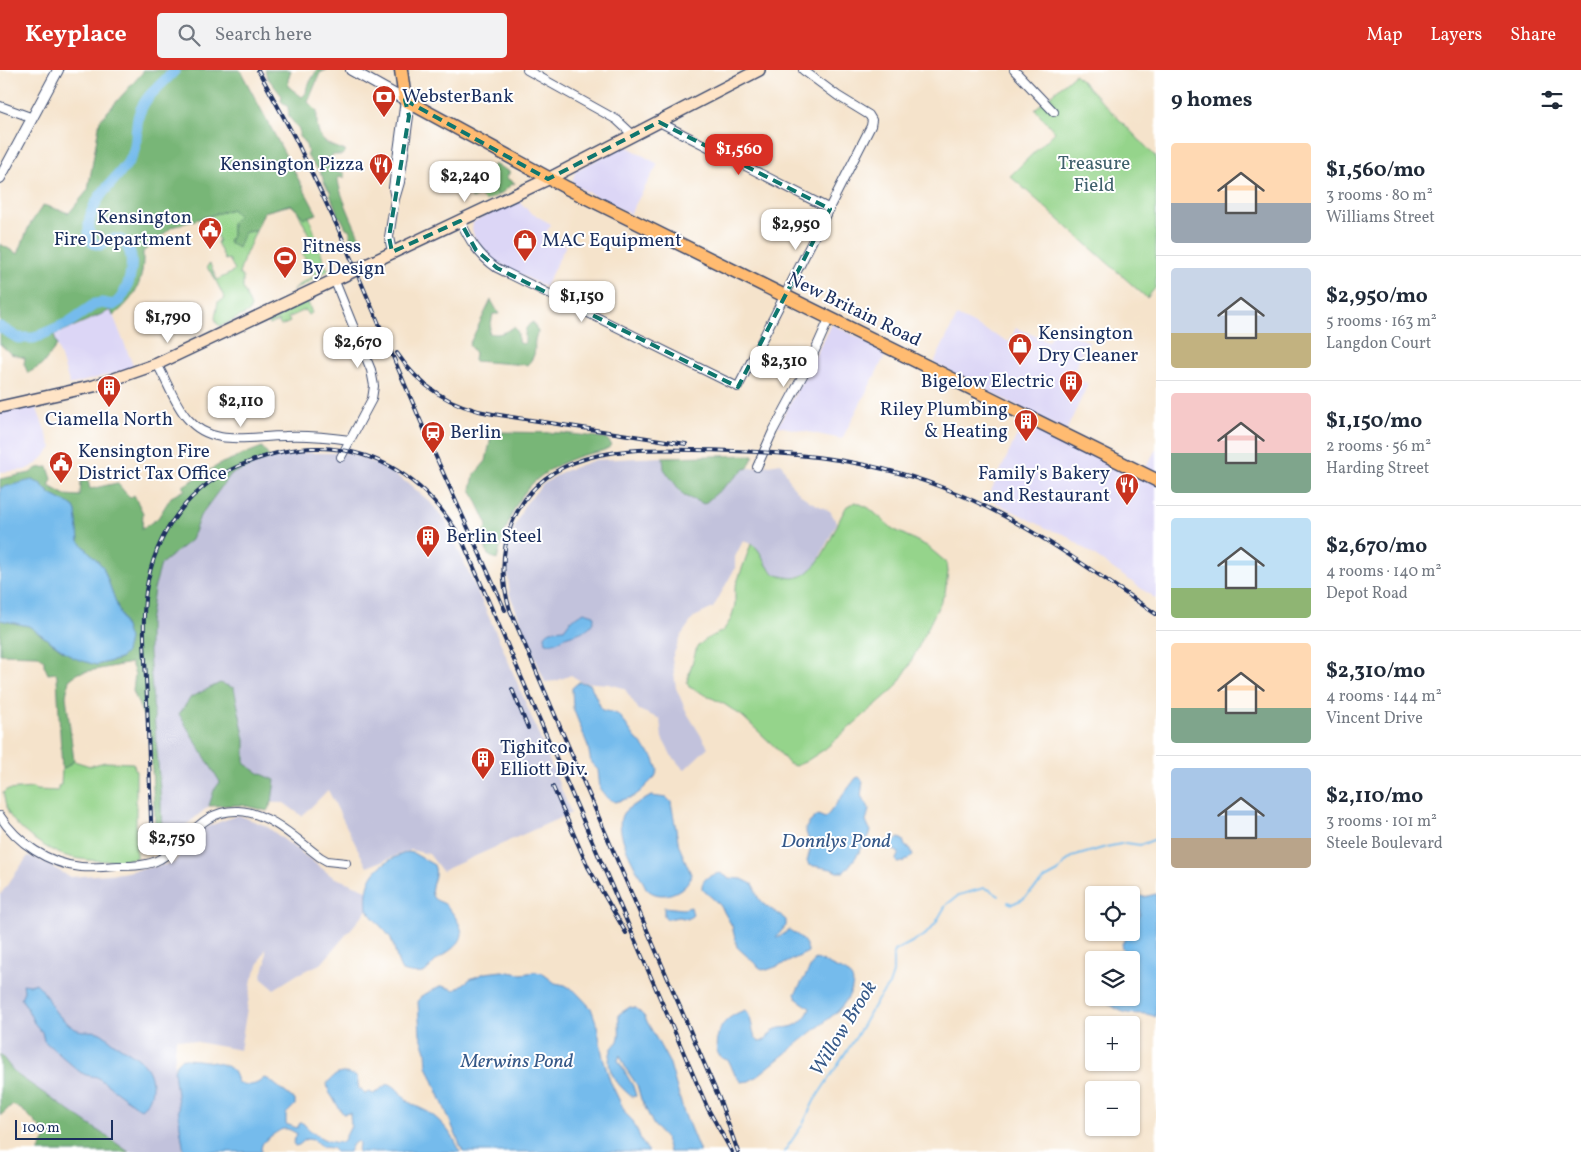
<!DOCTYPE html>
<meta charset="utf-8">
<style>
:root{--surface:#fff;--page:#f2f2f3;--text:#1f2937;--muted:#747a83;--line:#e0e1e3;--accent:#d93025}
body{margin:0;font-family:Vollkorn,serif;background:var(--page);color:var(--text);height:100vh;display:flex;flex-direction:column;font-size:19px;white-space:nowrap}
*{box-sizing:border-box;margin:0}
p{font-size:16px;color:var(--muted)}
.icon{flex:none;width:28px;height:28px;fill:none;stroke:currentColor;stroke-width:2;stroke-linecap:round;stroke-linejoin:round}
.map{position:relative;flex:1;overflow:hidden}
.panel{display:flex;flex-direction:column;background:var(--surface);width:425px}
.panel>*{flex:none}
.fabs{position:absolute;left:1085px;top:816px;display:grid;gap:10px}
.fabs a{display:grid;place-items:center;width:55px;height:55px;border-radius:5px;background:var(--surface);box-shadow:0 1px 4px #0004;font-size:25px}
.scale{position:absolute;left:15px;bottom:12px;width:98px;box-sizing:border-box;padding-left:5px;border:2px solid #1b2f5e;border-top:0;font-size:14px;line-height:18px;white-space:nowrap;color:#1b2f5e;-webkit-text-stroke:4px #fff;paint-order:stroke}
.price{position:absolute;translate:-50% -42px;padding:0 11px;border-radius:10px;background:#fff;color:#222;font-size:16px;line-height:32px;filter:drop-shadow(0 1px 2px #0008)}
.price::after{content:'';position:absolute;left:50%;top:30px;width:15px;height:11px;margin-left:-8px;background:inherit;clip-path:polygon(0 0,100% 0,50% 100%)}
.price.current{background:var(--accent);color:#fff}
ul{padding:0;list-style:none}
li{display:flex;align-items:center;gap:15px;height:125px;padding:0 15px}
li+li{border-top:1px solid var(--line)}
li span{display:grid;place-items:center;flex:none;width:140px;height:100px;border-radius:5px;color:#555}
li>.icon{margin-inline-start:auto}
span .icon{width:60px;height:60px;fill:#fffc;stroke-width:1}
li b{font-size:21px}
h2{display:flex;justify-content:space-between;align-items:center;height:60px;padding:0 15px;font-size:21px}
header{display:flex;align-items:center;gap:30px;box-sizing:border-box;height:70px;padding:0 25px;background:var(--accent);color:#fff}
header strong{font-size:24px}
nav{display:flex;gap:28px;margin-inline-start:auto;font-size:18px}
.search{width:350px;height:45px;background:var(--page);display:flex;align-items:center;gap:12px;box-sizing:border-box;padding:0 18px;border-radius:5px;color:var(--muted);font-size:19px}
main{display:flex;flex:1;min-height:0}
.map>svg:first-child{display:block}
.built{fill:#dcd6f6}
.industrial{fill:#c2c2dc}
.green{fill:#95d48b;stroke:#588274}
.forest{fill:#78b677;stroke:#4a726a}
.water{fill:#75bbec;stroke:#4875a5}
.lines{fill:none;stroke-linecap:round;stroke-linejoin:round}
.stream{stroke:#75bbec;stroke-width:2}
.river{stroke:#75bbec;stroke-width:11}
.minor-casing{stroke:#3c4a6e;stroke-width:10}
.tertiary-casing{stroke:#3c4a6e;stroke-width:12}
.secondary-casing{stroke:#3c4a6e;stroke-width:14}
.primary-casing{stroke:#3c4a6e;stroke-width:15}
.minor{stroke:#fff;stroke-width:8}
.tertiary{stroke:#fff;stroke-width:10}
.secondary{stroke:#ffe4c6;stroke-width:11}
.primary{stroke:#ffbb71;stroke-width:12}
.rail-casing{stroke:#1b2f5e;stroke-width:4}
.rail{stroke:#fff;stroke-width:2;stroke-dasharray:5.5;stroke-linecap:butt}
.marked{fill:none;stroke:#0f766e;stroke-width:4;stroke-dasharray:10 6;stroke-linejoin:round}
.labels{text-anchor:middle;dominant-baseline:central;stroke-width:4;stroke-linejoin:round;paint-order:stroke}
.poi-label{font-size:19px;fill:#1b2f5e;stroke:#fff;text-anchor:start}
.park-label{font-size:19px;fill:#40616c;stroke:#fff}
.street-label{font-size:19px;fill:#1b2f5e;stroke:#fff}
.water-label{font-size:20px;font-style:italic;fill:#365989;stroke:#fff}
</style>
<header>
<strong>Keyplace</strong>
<div class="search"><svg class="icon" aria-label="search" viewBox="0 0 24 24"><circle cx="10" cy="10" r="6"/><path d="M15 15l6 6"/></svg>Search here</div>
<nav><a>Map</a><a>Layers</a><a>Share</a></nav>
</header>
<main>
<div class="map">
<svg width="1156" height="1082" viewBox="0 0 1156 1082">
<rect width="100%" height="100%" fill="#fff"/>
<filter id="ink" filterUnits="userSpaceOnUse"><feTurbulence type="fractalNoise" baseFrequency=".02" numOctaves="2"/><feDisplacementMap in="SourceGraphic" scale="10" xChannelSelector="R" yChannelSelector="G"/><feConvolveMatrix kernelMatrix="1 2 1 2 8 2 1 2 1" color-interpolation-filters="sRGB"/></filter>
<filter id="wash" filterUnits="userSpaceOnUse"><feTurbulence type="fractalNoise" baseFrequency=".0096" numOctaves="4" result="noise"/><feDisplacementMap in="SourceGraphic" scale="20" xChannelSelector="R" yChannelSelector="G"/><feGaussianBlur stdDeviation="1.12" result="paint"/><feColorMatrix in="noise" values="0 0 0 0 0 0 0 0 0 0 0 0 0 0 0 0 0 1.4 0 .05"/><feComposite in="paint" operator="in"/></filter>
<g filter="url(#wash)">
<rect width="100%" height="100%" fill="#f5e3cb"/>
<path class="built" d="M626,76L658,94L630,144L576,116L573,112V108L576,100Z
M518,130L531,143L551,154L545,165L566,175L545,217L492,190L474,166L472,159L473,152Z
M111,240L134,298L70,315L54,266Z
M957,246L1009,272L1016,258L1048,271L1056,259L1090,272L1085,276L1072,306L1088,314L1066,361L934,293Z
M832,254L887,282L842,369L778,356Z
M35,334L52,378L38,393L25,400L0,402V342Z
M1025,348L1145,399L1156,379V529L1064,464L1050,460L995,432L990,423Z"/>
<path class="industrial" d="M304,383H350L383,397L409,414L430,432L445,450L502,576L571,743L442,801L429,784L411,780L367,797L328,720L302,746L284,733L238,732L209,736L162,775L161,731L149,583V553L154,519L161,494L191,470L200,446L231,404L270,388Z
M663,387L664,399L704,434L745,399L781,393L792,415L801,425L811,432L830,441L837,453L816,495L807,504L793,508L776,505L768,497L756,477L752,474L743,471L735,487V498L713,538L694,547L682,564L672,588L676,618L687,643L708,677L684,700L671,685L662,668L660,649L639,640L624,618L609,614L582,612L571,605L556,611L545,612L510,525L507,499L509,471L524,436L542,415L562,402L595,390Z
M238,745L266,756L333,807L367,820V840L322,893L298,904L274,919L261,908L266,892V878L252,909L240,980L176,968L174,997L183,1082H128L15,1004L0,984V825L28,786L36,788L70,807L121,803L173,793L204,758Z"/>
<path class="green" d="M1075,4L1156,87V217L1147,228L1010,106L1055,62L1035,39Z
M477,112L490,117L498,125L485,131L479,125L472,129L466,114Z
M291,134L304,148L309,146L325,195L329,200L292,221L301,213L315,206L316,203H313L302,183L309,178L306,173L311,169L297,140L291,135L267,141Z
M232,139L238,146L232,152V166L228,171L244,162L256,161L244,188L239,204L243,207V218L251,237L249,242L221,256L217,254L215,248L218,232L225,229L211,201H209L207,196L210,194L217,210L231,203V202L235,200L229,189L225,190L217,172L219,171L209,146Z
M307,230L312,243L308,245L305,240L288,248L290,252L281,256L278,251L270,255L267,249Z
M856,432L869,438L893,459L927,476L947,493L948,502L945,523L908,598L895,618L825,679L805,692L795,696L789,694L774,676L742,646L724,634L689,617L687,612L688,607L697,577L706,569L723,561L731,549L735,535V518L751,474C762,478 764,497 775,504C778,506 782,506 786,507C819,516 833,457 847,436Z
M74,691L90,696L105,692L133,693L136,701V788C115,792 92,792 70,787C51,783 16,760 8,742C5,737 5,729 3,723L6,720L33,718L36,720L58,721V716L61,715L62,700Z"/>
<path class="forest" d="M142,0H240L317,144L304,148L291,134L264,142L256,161L244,162L238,178L228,172L232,166V152L238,146L232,139L172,157L143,182C144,211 136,228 113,246L111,240L54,265L57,275L42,295L28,303L24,294L25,288L11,284L0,274V174L18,184L29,156L43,135L69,143L88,120L100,50L143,2Z
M265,0H291L288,10L289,17L302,27L306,23L307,17L317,0H326L320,3L308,32L317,41C316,69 321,73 346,81L342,85H333L329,88L330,100L344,103V108L338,107C337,120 356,158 361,171L358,176L350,172V160L346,158L341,148L336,145L337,142L331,127L330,121C323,114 325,110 320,102C316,96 310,92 307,85C309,78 304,71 299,67V59L289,47L288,37L281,31L282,26L267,7Z
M494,94L510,102L506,108L515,113C507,116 505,122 498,125C491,115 479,110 466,114L460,110L478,96L483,98L481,102L487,106Z
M491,230L499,244H493L489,263C499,266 505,262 514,257C519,261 518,266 518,272L523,274L525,272C525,262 524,257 533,252L538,262C530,276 541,281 527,295L474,291L475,283L469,275Z
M500,362L563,363L606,368L612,375C603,384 590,382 577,387C523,407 511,437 497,490L488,485L481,464L487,458L486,451L471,419L474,405L486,391L491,367Z
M262,377L270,388L231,404L200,446L191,470L161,494L154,519L149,553V583L161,731L162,762L156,774L150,662L133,621L135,604L131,593L78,603L69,610L66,626L74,691L62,700L57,607L56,603L48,604L44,595V590L38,585L0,584V550L29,556L63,581L96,595L121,589L126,560L103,497L79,471L76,442L73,436L50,424L47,419L0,418V409L30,403L37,398L48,397L52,409L49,416L65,425L80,426L81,411H88L90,419L117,413L130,428L134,425L143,443L142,459L158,448L171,427L185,420L183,416L222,393Z
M754,385L748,398L745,399L704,434L684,426L664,399L663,387Z
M220,613L234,618L245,670V694L259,703L275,710L272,732L267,741L242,735L209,736L214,720L220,712L179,644L191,627Z
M0,984L16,1004L129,1082H38L47,1066C37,1055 26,1039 12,1035L0,1046Z"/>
<path class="water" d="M32,410L41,414L50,424L73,436L76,442L79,471L103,497L126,560L129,569L126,582L120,589L96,595L74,588L29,556L0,550V418Z
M584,542L594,545C595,559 579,563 568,566C560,569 556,575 546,573L545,566C549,559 557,560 564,559L570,551Z
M579,612L590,614L602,640L615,643L620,646L634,666L653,687L658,700L655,707L641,721L633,727L615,732L607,728L600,719L598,700L591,693L588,676L573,638L572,618Z
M859,707L863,711L861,726C871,741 870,734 866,752L871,761C870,768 850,796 844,802H837L831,799L809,795L807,791L811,777L805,759L810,752L818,745L825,748L827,746L856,708Z
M651,726L667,728L671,732L679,776L691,804C688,822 659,833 646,818C639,802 610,759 624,742C631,735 643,731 651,726Z
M899,768L903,770L905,776L911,779L913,786L903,792L897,793L896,789L899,783L894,780L886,779L885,773L887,770L894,771Z
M408,782L413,783L434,795C439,806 429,815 432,825C434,832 443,831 447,836C453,843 461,854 462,863C462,876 444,883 436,891C432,894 429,899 425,902C420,905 408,903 402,901C396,892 396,878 390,867C383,857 373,850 367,839C364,805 378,793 408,782Z
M720,803L729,808L742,809L754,815C758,838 771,836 786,850V856L776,867H779L789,860C797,864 808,872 808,882L784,894L767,900L760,898L737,877L732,856L720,835L702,819C701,808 711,805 720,803Z
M1133,824L1144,827L1156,824V947C1143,941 1137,946 1124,942C1115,940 1108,932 1100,928H1131V890H1128C1122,872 1117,883 1128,863L1131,862V857L1140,845L1139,839L1131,840V825Z
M664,837L683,839L691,837L693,845L688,849L679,847L667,849L664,846Z
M815,889C822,890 827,894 834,897C840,900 847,901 851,907C858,916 843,936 837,942L756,1007L749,1011L741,1012L735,1005L729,991C726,989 722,989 719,985C713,977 718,959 725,952C729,947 739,942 745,940C754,948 750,964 759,972C767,971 768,965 774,960C780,957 784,958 790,957C798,956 808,946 810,938L797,929L795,924Z
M502,901L521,904L535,902L542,903L555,913L565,915L575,921L591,938L597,955L603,988L610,1011L626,1044L633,1051L642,1072L649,1082H463L427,996L426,981L420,964L418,932L421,926L442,916L455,920L470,909L485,903Z
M36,913C45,921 48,932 55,941C59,947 67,952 72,957C80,963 89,960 98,962C104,964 108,969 114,973C131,984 152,992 152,1016C152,1025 149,1033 141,1039L136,1036L97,1007L86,1005L80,1002L44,971L42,962L34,953L27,938L21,928L24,921L23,914L30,915Z
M630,937L636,938L644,946L670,994L683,1040L700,1082H669L666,1070L653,1054L641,1029L637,1015L626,999L620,985L618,990L633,1016L636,1026L632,1027C618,1015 604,1001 611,981C612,976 616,975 618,971C621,964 618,952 619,944Z
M182,988C195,991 223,990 232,1000C235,1004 236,1008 237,1012C248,1017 256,1016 264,1008L268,1009L295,1030V1035L286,1044V1054L297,1058L300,1053H303C312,1064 329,1075 343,1072L351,1056L350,1043L343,1044L329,1022L327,1014C335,1002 344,1000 357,1007L359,1019L362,1020L365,1024L369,1022L373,1024C380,1022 382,1015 390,1014C401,1020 399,1024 407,1030C413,1036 421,1038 428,1042C441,1050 455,1067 460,1082H358L359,1073L357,1071L353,1074L349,1082H336L332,1078L322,1077L314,1070L306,1069L299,1075L295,1076L293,1073L297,1064C284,1055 282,1059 271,1066C264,1072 261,1072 261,1082H184L180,1057L178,1033L174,1001L176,994Z"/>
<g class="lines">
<path class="stream" d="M1008,832L1012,834L1023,829L1045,809L1058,802L1066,792L1072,787L1106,777L1126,773L1140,775L1156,769
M784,1082L803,1054L814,1031L856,967L876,932L889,915L893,903V886L895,881L925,865L935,854L946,835L959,825L984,818L990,820L999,826"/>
<path class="river" d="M0,257L18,268H34L68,253L95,234L102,233L113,235C132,226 142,169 114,169C109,169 104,174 100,175L93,173C88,167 89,161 89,154C92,124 119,110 132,86C138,74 135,61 138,48C143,26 161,16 175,0"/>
</g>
</g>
<g filter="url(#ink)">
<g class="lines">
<g class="minor-casing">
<path id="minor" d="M527,0L617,50L633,65
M1014,0L1054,42
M0,36L33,48
M659,52L830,139
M395,129L393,118L405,30
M460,150C469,170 479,186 497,198L738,317L871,56L872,50L869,45L838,26L803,0
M392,182L389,167L395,129L400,112L409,46L408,38L405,30
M334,209L371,300L374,316L372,329L341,387
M157,294C167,311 174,333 187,348C212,378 250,366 285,366C306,365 328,367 350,370
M757,397L773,361L808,296L829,249
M0,746C17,773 49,794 81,797C94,798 106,797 119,796C132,796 148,796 160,789C189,773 199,740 238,741C269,742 296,769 320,787L327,791L346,793"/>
</g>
<g class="tertiary-casing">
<path id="tertiary" d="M351,0L405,30
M0,108L58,0"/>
</g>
<g class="secondary-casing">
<path id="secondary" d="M0,337L94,316L157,294L548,109L759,0"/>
</g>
<g class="primary-casing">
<path id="primary" d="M401,0L405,30L567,118L1156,410"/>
</g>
<use href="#minor" class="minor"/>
<use href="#tertiary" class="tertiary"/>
<use href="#secondary" class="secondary"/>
<use href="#primary" class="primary"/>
<g class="rail-casing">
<path id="rail" d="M258,0L295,68L337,156L436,387L505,540
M397,283C420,318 452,337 493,344L686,374
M512,619L528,658
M553,717L588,797L626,863
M152,779C150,729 149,680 147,631C146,595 141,556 146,521C155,462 190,414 246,393C269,384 294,377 320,378C384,380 430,416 462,470L708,1039L732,1082
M738,1082L719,1028L510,540C492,481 512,417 573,393C610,378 653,379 692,380C777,381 861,386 941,417C1020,447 1087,497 1156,544"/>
</g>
<use href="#rail" class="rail"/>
</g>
</g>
<path class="marked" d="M405,30L548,109L659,52L830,139L738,317L497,198L476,180L460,151L392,182L389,167L409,46Z"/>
<defs>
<g id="bank-pin" transform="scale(1.25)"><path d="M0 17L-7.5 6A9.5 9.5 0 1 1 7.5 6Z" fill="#c8321e" stroke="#fff"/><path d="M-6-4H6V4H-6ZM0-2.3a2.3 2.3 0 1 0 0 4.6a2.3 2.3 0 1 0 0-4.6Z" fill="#fff"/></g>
<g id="restaurant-pin" transform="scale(1.25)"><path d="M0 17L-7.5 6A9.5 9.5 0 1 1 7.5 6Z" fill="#c8321e" stroke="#fff"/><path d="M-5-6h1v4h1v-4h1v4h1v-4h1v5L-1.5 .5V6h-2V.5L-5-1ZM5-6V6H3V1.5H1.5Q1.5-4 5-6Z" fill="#fff"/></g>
<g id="civic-pin" transform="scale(1.25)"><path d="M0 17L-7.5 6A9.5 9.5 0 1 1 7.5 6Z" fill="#c8321e" stroke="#fff"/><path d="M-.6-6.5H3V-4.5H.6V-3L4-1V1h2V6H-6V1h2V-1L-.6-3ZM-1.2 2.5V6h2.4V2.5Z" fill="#fff"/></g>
<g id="shop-pin" transform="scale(1.25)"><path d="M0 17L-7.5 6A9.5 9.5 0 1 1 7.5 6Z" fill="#c8321e" stroke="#fff"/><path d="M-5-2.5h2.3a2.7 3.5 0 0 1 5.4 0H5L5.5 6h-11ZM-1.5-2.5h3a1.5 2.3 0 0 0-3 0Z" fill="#fff"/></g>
<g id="stadium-pin" transform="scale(1.25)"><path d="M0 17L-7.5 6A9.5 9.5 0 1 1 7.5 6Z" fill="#c8321e" stroke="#fff"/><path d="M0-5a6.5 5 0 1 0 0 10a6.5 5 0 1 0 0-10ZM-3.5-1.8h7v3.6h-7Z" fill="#fff"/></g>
<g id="building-pin" transform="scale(1.25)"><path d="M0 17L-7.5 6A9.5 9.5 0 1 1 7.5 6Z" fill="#c8321e" stroke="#fff"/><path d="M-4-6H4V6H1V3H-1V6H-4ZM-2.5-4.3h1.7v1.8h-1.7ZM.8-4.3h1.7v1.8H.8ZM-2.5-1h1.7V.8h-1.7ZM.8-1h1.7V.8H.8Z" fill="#fff"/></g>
<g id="station-pin" transform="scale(1.25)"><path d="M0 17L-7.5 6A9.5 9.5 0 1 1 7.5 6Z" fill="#c8321e" stroke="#fff"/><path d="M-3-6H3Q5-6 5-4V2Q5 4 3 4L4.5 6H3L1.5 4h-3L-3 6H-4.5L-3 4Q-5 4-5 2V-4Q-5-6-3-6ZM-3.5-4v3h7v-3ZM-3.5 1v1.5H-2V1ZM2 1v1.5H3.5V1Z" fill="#fff"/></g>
</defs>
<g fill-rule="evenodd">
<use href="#bank-pin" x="384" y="27"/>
<use href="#restaurant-pin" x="381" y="95"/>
<use href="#civic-pin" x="210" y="159"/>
<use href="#shop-pin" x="525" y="171"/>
<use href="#stadium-pin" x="285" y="188"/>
<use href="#shop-pin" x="1020" y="275"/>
<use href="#building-pin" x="1071" y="312"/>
<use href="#building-pin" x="109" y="317"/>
<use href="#building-pin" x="1026" y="351"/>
<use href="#station-pin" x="433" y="363"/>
<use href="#civic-pin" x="61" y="393"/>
<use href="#restaurant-pin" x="1127" y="415"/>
<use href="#building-pin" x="428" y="467"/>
<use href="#building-pin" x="483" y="689"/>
</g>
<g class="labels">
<g class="poi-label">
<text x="402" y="27">WebsterBank</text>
<text x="364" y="95" text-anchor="end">Kensington Pizza</text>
<text x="192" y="148" text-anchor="end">Kensington<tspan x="192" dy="22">Fire Department</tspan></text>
<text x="542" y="171">MAC Equipment</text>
<text x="302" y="177">Fitness<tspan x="302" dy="22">By Design</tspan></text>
<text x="1038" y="264">Kensington<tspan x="1038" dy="22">Dry Cleaner</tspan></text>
<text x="1054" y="312" text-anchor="end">Bigelow Electric</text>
<text x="1008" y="340" text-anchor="end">Riley Plumbing<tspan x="1008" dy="22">&amp; Heating</tspan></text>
<text x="109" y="350" text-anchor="middle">Ciamella North</text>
<text x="450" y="363">Berlin</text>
<text x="78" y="382">Kensington Fire<tspan x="78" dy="22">District Tax Office</tspan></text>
<text x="1110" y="404" text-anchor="end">Family's Bakery<tspan x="1110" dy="22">and Restaurant</tspan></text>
<text x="446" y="467">Berlin Steel</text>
<text x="500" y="678">Tighitco<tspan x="500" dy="22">Elliott Div.</tspan></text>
</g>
<g class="park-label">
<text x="1094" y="94">Treasure<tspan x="1094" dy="22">Field</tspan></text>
</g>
<g class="street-label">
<text transform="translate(854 240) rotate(26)">New Britain Road</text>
</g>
<g class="water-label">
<text x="836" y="772">Donnlys Pond</text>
<text transform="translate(844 959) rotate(-58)">Willow Brook</text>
<text x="517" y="992">Merwins Pond</text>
</g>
</g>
</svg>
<div class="fabs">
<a><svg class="icon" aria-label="locate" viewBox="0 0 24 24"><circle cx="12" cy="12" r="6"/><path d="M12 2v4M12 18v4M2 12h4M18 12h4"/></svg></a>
<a><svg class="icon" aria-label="layers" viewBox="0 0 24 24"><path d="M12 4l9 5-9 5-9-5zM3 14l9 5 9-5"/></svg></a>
<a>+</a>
<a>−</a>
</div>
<div class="scale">100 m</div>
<b class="price current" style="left:739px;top:106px">$1,560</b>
<b class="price" style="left:465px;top:133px">$2,240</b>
<b class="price" style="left:796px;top:181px">$2,950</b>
<b class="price" style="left:582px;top:253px">$1,150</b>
<b class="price" style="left:168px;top:274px">$1,790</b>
<b class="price" style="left:358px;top:299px">$2,670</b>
<b class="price" style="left:784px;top:318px">$2,310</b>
<b class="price" style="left:241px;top:358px">$2,110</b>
<b class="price" style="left:172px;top:795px">$2,750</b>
</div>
<section class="panel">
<h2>9 homes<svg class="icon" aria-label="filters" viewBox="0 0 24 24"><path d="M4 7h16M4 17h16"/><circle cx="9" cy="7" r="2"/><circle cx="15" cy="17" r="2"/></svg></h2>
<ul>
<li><span style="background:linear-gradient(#ffd9b3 60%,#9aa5b1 0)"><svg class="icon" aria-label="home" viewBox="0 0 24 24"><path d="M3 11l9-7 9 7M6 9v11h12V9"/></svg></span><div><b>$1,560/mo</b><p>3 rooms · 80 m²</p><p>Williams Street</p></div></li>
<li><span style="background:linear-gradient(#c9d6e8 65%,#c2b280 0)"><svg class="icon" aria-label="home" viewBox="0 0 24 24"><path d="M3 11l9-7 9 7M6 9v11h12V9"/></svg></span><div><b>$2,950/mo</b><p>5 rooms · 163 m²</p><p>Langdon Court</p></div></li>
<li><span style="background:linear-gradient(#f6c9c9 60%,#7fa58c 0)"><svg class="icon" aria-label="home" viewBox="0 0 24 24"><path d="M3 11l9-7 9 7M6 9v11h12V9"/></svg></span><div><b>$1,150/mo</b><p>2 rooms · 56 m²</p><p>Harding Street</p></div></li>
<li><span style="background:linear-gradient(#bfe0f5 70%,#8fb573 0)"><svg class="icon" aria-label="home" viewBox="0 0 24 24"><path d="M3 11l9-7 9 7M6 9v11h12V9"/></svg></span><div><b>$2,670/mo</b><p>4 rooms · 140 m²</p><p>Depot Road</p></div></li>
<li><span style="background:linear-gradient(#ffd9b3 65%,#7fa58c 0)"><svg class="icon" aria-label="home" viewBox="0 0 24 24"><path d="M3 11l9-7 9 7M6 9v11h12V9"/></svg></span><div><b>$2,310/mo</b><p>4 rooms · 144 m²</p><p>Vincent Drive</p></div></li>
<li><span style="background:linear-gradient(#a9c7e8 70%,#b9a48a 0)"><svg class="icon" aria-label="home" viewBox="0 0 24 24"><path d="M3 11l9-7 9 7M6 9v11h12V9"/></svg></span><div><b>$2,110/mo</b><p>3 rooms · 101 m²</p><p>Steele Boulevard</p></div></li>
</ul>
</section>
</main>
